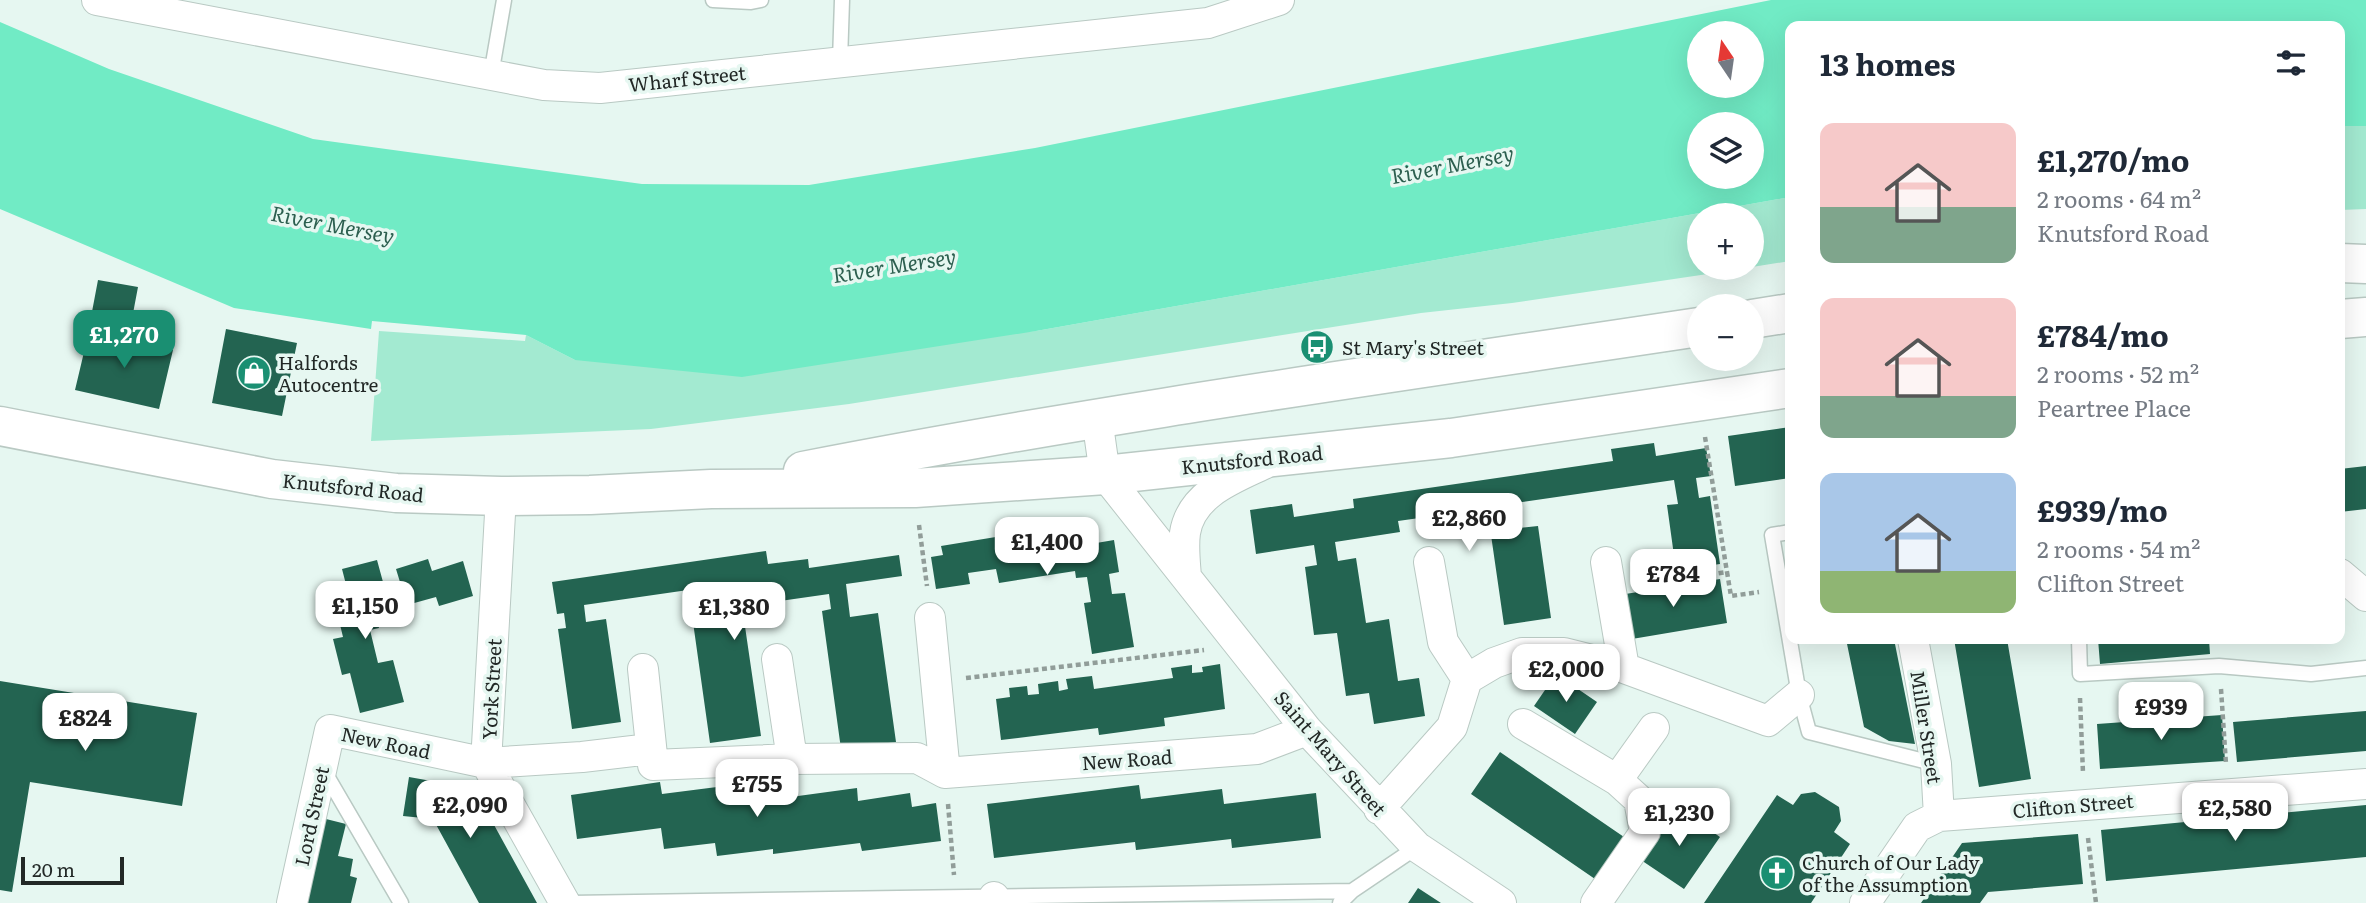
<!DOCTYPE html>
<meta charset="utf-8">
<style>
:root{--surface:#fff;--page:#f2f2f3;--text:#1f2937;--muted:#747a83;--accent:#1a8f72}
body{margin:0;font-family:Literata,serif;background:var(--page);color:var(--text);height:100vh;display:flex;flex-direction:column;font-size:26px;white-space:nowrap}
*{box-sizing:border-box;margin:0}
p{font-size:23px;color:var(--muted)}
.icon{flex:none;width:38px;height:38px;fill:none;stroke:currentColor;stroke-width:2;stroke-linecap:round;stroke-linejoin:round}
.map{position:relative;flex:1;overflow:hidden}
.details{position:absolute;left:1785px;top:21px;width:560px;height:623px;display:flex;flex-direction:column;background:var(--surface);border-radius:14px;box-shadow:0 7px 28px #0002}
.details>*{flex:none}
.needle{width:46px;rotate:347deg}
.tools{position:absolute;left:1687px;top:21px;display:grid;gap:14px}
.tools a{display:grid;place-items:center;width:77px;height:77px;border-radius:50%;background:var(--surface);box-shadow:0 7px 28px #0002;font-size:35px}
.scale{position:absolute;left:21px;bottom:18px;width:103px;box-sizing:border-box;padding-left:7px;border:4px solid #222826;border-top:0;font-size:19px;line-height:24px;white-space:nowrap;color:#222826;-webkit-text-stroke:5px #e6f7f1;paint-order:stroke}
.price{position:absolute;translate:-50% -60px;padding:0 16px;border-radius:14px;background:#fff;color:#222;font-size:23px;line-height:46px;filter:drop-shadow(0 2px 4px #0008)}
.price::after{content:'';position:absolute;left:50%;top:42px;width:21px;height:16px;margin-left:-10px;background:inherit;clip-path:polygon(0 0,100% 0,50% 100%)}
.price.active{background:var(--accent);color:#fff}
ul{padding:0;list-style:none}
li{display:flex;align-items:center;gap:21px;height:175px;padding:0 35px}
li span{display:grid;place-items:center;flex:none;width:196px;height:140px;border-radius:14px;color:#555}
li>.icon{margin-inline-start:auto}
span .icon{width:84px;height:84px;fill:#fffc;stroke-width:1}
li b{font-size:30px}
h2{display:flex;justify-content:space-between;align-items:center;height:84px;padding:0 35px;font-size:30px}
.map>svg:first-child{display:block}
.green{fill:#a3ead1}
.water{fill:#71ebc5;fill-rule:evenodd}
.building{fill:#236451}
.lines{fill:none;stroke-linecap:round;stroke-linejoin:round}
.service-casing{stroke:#b9c9c3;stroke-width:17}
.minor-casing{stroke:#b9c9c3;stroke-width:32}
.trunk-casing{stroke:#b9c9c3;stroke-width:41}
.path{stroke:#919d99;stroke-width:4.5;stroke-dasharray:5 3.5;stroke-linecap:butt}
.service{stroke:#fff;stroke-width:14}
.minor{stroke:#fff;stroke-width:30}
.trunk{stroke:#fff;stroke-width:38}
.labels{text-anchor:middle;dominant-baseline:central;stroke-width:7;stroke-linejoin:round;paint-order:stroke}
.street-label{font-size:19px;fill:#222826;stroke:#e6f7f1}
.poi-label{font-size:19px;fill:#222826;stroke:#e6f7f1;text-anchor:start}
.water-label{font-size:21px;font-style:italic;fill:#2c5f4f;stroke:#e6f7f1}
</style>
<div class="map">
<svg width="2366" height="903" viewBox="0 0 2366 903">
<rect width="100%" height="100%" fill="#e6f7f1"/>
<path class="green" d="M2340,126H2366V209L2340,210Z
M1790,197V261L1752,267V215H1699V268H1748L1512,303L1421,313L849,404L651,429L371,441L379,331L525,341L526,335L575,360L1036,331Z"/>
<path class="water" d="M1771,0H2366V126H2340V26H1790V197L1036,331L742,377L575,360L526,335L372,321L371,329L234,308L0,209V22L109,69L313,139L642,184L809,185L1035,148ZM1699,33H1752V86H1699ZM1699,124H1752V177H1699Z"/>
<path class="building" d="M98,280L138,287L131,324L91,317Z
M226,329L297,343L282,416L212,403Z
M89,331L173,350L159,409L75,390Z
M1790,427V478L1735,486L1728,436Z
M1654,443L1656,456L1706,448L1711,476L1696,478L1699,498L1710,496L1720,564L1676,570L1667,505L1678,504L1674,480L1515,503L1519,528L1538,526L1551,618L1504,625L1491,535L1502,533L1498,507L1398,521L1400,532L1335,542L1338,561L1356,558L1366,623L1389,619L1398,681L1419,678L1425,716L1374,724L1369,693L1346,696L1337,633L1314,635L1305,567L1317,565L1314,545L1256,554L1250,510L1292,504L1294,517L1354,508L1353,499L1613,461L1611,449Z
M2366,466V509L2340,512V469Z
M1014,534L1016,544L1065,536L1067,548L1114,540L1119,572L1109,574L1112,594L1125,593L1134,647L1092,654L1084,603L1091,602L1087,577L1076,578L1075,571L999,583L996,569L968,573L970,584L936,589L931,557L943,555L941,546Z
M766,551L768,564L808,559L809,568L899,555L902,576L846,584L850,617L878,613L896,742L841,749L822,611L831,609L829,594L773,602L771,586L725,592V585L717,586L720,609L742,606L761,736L710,743L692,615L699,614L695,589L584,605L586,622L606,619L621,722L572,729L558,629L566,628L564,613L557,614L552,582Z
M428,559L432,571L463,561L473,596L439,606L436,597L407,605L396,569Z
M377,560L386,593L371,597L379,628L370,630L378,663L393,660L404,702L360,713L350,673L342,675L333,639L343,637L335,604L350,600L342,569Z
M1720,579L1727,623L1626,640L1619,595Z
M1846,639H1894L1915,744L1889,741L1864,727Z
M1954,639H2007L2031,779L1979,787Z
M2098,639H2209L2210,654L2100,664Z
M1220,664L1225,709L1164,718L1165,726L1099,735L1098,728L1001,740L996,699L1010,697L1009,688L1027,686L1028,695L1039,694L1038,684L1058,681L1059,691L1068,689L1066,679L1092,676L1094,689L1173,678L1171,668L1192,665V673L1203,672L1202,667Z
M1556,674L1597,702L1575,734L1534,706Z
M0,681L197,713L182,806L30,782L12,892L0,890Z
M2366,711V751L2237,762L2233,722Z
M2222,715L2225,761L2100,769L2097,724Z
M1500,752L1624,837L1595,879L1471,794Z
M409,777L465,787L482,803L537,903H479L433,819L403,816Z
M660,782L662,794L717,787L718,796L775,788L776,799L857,788L858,801L910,793L912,807L936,803L941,841L862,851L860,843L773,854V849L717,856L715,843L664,849L661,828L577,839L571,795Z
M1139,785L1141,799L1222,789L1224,804L1316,793L1321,838L1232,848L1231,839L1136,850L1135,842L994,858L987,804Z
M1815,792L1839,807L1841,821L1834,832L1850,844L1811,903H1704L1777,795L1793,805L1801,794Z
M2366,805V857L2106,881L2101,830Z
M1675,806L1720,837L1684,889L1638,858Z
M322,818L346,824L338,856L353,859L350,876L357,878L351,903H303Z
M2078,834L2083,884L1988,892L1980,903H1921L1962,843Z
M1418,888L1441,903H1408Z"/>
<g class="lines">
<g class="service-casing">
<path id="service" d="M713,0L751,2L761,0
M840,61L842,0
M491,75L504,0
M1790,532L1772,535L1799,695L1809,732L1936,764
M2079,639L2080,674L2219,666L2311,674L2366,668
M324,771L401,903
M571,903L1352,891
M1340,903L1352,891L1417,847"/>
</g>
<g class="minor-casing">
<path id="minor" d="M97,0L544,85L600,88L1208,23L1279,0
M1097,418L1105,475L1307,730L1417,847L1501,903
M501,496L486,763L565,903
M1429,562L1443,642L1467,679
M1606,562L1624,668
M2340,574L2366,596
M1186,577C1185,563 1183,547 1185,533C1191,494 1232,479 1264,464
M930,618L945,773
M1913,639L1936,764L1939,816
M777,659L792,759
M643,669L653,765L792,759L917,758L945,773L1257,749L1307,730
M1523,724L1617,780L1639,800L1645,832L1596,903
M1617,780L1654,728
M1379,809L1452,727L1467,679L1494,663L1522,653H1564L1624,668L1768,721L1799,695
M994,897L995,903
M292,903L330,730L486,763L582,757L650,749
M1865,903L1917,827L1939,816L2366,784"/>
</g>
<g class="trunk-casing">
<path id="trunk" d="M2340,263L2366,264
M1752,319L1790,313
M2340,319L2366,317
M0,426L272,479L396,493L501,496L590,495L711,489L915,488L1105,475L1451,438L1790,388
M803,471C1100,413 1400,372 1699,327"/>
</g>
<path class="path" d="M1705,437L1727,572
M919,525L927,586
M1643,585L1727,572L1731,596L1759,592
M966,678L1204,650
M2221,689L2226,764
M2080,698L2083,773
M948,804L954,875
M2088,838L2096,903"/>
<use href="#service" class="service"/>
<use href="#minor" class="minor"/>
<use href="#trunk" class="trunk"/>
</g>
<defs>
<g id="bus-disc" transform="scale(1.75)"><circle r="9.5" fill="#1a8f72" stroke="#e6f7f1"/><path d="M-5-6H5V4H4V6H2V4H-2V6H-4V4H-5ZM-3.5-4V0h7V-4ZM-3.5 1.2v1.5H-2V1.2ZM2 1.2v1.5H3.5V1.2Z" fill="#fff"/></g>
<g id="shop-disc" transform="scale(1.75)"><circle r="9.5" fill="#1a8f72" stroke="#e6f7f1"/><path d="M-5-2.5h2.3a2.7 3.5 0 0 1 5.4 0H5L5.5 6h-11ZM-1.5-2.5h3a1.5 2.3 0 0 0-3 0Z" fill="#fff"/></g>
<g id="church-disc" transform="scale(1.75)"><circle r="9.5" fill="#1a8f72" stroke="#e6f7f1"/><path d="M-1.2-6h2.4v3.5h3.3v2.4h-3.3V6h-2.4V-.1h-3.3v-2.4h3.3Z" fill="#fff"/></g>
</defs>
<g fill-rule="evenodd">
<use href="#bus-disc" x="1317" y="347"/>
<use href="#shop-disc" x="254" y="373"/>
<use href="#church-disc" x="1777" y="873"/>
</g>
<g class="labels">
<g class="street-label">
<text transform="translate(687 78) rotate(-6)">Wharf Street</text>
<text transform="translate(1252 459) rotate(-6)">Knutsford Road</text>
<text transform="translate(353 487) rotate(6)">Knutsford Road</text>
<text transform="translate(491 689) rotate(-87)">York Street</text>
<text transform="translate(1927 727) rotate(81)">Miller Street</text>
<text transform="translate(386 742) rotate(12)">New Road</text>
<text transform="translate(1331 753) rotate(49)">Saint Mary Street</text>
<text transform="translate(1127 759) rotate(-4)">New Road</text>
<text transform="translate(2073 805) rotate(-5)">Clifton Street</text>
<text transform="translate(311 816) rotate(-78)">Lord Street</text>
</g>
<g class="poi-label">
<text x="1342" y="347">St Mary's Street</text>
<text x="278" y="362">Halfords<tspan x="278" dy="22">Autocentre</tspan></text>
<text x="1802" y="862">Church of Our Lady<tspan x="1802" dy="22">of the Assumption</tspan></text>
</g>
<g class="water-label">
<text transform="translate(1452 163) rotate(-11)">River Mersey</text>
<text transform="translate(333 223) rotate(11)">River Mersey</text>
<text transform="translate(894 264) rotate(-9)">River Mersey</text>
</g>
</g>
</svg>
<div class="tools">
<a><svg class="needle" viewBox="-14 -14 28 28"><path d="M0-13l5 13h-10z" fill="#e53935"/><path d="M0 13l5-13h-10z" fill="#747a83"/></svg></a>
<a><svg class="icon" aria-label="layers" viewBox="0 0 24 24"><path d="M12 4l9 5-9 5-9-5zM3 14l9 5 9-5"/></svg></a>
<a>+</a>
<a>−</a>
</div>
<div class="scale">20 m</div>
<b class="price active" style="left:124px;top:370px">£1,270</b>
<b class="price" style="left:1469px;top:553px">£2,860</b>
<b class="price" style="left:1047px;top:577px">£1,400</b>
<b class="price" style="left:1673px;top:609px">£784</b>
<b class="price" style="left:365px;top:641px">£1,150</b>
<b class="price" style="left:734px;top:642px">£1,380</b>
<b class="price" style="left:1566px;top:704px">£2,000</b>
<b class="price" style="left:2161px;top:742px">£939</b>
<b class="price" style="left:85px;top:753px">£824</b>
<b class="price" style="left:757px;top:819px">£755</b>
<b class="price" style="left:470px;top:840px">£2,090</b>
<b class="price" style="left:2235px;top:843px">£2,580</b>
<b class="price" style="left:1679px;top:848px">£1,230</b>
<section class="details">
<h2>13 homes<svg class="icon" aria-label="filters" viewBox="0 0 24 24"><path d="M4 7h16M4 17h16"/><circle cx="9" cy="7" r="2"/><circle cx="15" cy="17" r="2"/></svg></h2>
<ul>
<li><span style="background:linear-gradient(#f6c9c9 60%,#7fa58c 0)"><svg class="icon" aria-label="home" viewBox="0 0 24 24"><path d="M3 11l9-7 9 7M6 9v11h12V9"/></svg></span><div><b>£1,270/mo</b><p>2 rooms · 64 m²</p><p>Knutsford Road</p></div></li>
<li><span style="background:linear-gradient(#f6c9c9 70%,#7fa58c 0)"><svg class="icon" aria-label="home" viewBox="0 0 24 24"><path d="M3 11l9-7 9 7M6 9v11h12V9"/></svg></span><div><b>£784/mo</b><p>2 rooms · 52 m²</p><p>Peartree Place</p></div></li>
<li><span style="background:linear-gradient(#a9c7e8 70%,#8fb573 0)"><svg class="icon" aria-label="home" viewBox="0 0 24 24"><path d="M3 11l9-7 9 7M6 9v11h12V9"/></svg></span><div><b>£939/mo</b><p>2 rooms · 54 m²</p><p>Clifton Street</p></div></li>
</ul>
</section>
</div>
